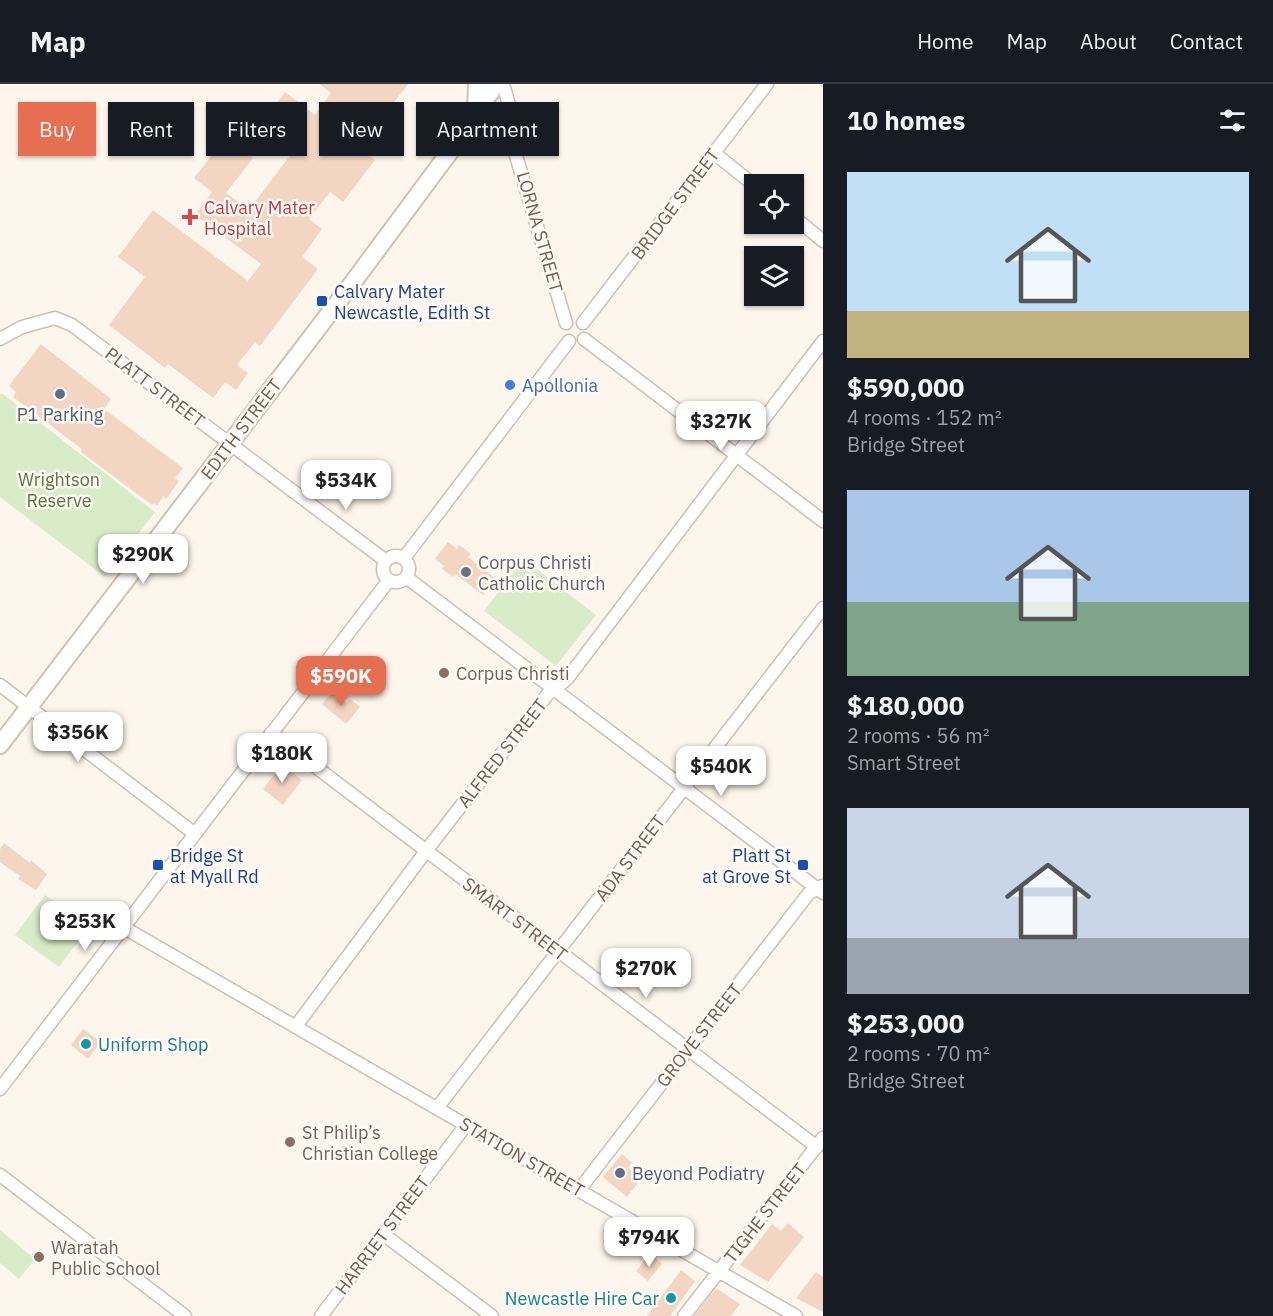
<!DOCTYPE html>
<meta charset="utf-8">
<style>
:root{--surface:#171b24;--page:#20242c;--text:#f1f3f6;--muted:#9ea1a6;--line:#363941;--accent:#e76f51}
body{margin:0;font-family:"IBM Plex Sans",sans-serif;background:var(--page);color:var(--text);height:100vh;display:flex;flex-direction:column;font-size:22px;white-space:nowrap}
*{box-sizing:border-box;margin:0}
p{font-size:20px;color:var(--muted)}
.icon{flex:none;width:33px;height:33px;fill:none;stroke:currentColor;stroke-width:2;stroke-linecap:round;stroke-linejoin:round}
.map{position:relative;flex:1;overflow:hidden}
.drawer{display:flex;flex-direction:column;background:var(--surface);width:450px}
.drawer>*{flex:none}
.hud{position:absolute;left:18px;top:18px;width:570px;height:54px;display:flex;gap:12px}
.controls{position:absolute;left:744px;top:90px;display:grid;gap:12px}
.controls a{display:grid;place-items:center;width:60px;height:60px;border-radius:0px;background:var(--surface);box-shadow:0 2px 4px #0004;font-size:30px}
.price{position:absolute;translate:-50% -51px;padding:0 14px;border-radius:12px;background:#fff;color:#222;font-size:20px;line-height:39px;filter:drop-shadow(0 2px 3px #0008)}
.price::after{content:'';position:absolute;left:50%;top:36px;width:18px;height:14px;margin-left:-9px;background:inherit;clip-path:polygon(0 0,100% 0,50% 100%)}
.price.current{background:var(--accent);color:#fff}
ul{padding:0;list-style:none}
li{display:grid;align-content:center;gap:12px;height:318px;padding:0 24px}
li span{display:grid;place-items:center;height:186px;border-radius:0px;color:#555}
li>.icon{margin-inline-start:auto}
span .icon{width:108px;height:108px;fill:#fffc;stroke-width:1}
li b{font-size:26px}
h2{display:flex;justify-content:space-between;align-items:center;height:72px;padding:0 24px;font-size:26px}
.tag{padding:0 21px;border-radius:0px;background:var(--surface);box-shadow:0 2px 4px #0004;font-size:21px;line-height:54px}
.tag.current{background:var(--accent);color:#fff}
header{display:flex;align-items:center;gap:36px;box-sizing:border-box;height:84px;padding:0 30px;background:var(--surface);border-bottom:2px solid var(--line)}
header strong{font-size:28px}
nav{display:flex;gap:33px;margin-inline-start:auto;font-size:21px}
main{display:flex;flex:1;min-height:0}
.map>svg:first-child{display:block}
.green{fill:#d8ecc9}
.building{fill:#f3d5c3}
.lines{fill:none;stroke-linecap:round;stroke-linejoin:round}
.street-casing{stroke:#d1beb0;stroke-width:15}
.secondary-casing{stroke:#d6c0b0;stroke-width:20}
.street{stroke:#fff;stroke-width:12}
.secondary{stroke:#fff;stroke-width:16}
.health-dot{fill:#e0444e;stroke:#fffaf3;stroke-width:2}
.transit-dot{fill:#1a4fb4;stroke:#fffaf3;stroke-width:2}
.shop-dot{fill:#3f7fe0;stroke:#fffaf3;stroke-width:2}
.service-dot{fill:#5c6f8a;stroke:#fffaf3;stroke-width:2}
.worship-dot{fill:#6b7280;stroke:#fffaf3;stroke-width:2}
.education-dot{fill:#8d6e63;stroke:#fffaf3;stroke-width:2}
.culture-dot{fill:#0f9aa8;stroke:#fffaf3;stroke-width:2}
.labels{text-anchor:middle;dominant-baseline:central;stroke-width:5;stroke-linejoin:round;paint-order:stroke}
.street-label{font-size:18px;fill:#7a5c4d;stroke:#fffaf3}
.health-label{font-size:18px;fill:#be3a42;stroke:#fffaf3;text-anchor:start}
.transit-label{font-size:18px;fill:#164399;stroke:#fffaf3;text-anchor:start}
.shop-label{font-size:18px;fill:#366cbe;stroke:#fffaf3;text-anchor:start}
.service-label{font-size:18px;fill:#4e5e75;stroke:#fffaf3}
.park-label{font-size:18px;fill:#537a41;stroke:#fffaf3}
.worship-label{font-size:18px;fill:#5b616d;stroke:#fffaf3;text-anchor:start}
.education-label{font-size:18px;fill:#785e54;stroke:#fffaf3;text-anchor:start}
.culture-label{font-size:18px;fill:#0d838f;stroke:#fffaf3;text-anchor:start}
</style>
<header>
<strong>Map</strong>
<nav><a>Home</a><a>Map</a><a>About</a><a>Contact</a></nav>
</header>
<main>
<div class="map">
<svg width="823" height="1232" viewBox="0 0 823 1232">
<rect width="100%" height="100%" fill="#fdf6ec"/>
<path class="green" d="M0,310H3L155,428L105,493L0,413Z
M524,475L596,531L556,582L484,527Z
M45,811L89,843L59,883L15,851Z
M0,1146L35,1175L19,1195L0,1179Z"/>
<path class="building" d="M319,0H408L375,43L365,35L349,57L375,76L343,118L330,108L309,135L322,145L302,173L318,185L260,262L255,258L237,281L248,289L236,306L225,298L213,314L168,280L165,284L109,241L145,193L118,173L153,126L248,197L261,180L195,131L212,108L194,94L229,50L245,63L243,65L253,74L226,109L249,126L295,65L261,40L285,8L315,31L331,9Z
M41,260L111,315L104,325L183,384L175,394L179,397L166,415L163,412L157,422L154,419L152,421L81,368L82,365L13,313L16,308L9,302Z
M448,458L457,465L459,461L471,470L468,473L496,495L483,511L455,490L453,493L442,485L444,482L435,475Z
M332,608L347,619L350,615L360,623L346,640L322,620Z
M282,680L302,696L283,721L263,705Z
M4,759L30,779L31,776L47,790L36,806L18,795L20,792L0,778V765Z
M83,945L101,958L88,975L71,961Z
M622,1070L632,1079L628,1084L641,1095L627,1113L603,1093Z
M788,1139L804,1153L768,1198L740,1181L772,1140L781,1147Z
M650,1170L662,1180L648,1197L636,1187Z
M681,1186L695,1197L670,1232H647Z
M816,1188L823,1193V1228L796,1214Z
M716,1204L740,1220L731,1232H694Z"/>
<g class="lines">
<g class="street-casing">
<path id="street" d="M503,0L511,28L513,53
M476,26L502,38L508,45L566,239
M714,69L754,101
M794,133L823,157
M583,239L767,0
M0,255L22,243L55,234L72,241L386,477
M584,255L823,437
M383 485a13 13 0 1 1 26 0a13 13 0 1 1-26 0Z
M404,474L569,257
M406,493L823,809
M0,601L195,750
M271,649L817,1063
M123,843L796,1232
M296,942L426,767L547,611L567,595L823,257
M0,1005L389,496
M437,1024L823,524
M0,1091L185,1232
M579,1106L809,809L822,802
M383,1150L492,1232
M321,1232L466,1041
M684,1232L823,1054"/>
</g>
<g class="secondary-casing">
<path id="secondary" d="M476,26L477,0
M0,661L354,197L466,46L476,26L491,8L492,0"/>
</g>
<use href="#street" class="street"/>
<use href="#secondary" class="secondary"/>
</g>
<path class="health-dot" d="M187 124h6v6h6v6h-6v6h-6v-6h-6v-6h6z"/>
<g class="transit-dot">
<rect x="316" y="211" width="12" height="12" rx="3"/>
<rect x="152" y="775" width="12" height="12" rx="3"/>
<rect x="797" y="775" width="12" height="12" rx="3"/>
</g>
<circle class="shop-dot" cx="510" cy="301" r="6"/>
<g class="service-dot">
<circle cx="60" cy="310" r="6"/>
<circle cx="620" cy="1089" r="6"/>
</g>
<circle class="worship-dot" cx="466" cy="488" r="6"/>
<g class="education-dot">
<circle cx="444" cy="589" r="6"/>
<circle cx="290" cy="1058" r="6"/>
<circle cx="39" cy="1173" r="6"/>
</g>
<g class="culture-dot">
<circle cx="86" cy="960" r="6"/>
<circle cx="671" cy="1214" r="6"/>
</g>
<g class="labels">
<g class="street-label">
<text transform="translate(675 120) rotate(-53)">BRIDGE STREET</text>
<text transform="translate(540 148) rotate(74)">LORNA STREET</text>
<text transform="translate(155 303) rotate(37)">PLATT STREET</text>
<text transform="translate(241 345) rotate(-53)">EDITH STREET</text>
<text transform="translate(502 669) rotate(-52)">ALFRED STREET</text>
<text transform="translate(630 774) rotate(-53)">ADA STREET</text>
<text transform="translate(515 835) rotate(37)">SMART STREET</text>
<text transform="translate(699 951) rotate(-52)">GROVE STREET</text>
<text transform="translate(522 1073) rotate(30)">STATION STREET</text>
<text transform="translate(765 1129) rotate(-52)">TIGHE STREET</text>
<text transform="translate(382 1151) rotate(-53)">HARRIET STREET</text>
</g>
<g class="health-label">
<text x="204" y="123">Calvary Mater<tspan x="204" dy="21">Hospital</tspan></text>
</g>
<g class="transit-label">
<text x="334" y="207">Calvary Mater<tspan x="334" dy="21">Newcastle, Edith St</tspan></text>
<text x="170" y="771">Bridge St<tspan x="170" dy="21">at Myall Rd</tspan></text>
<text x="791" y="771" text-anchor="end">Platt St<tspan x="791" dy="21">at Grove St</tspan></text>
</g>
<g class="shop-label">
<text x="522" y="301">Apollonia</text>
</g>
<g class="service-label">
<text x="60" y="330">P1 Parking</text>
<text x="632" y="1089" text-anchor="start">Beyond Podiatry</text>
</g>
<g class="park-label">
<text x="59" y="395">Wrightson<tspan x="59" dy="21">Reserve</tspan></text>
</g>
<g class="worship-label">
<text x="478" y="478">Corpus Christi<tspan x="478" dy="21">Catholic Church</tspan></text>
</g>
<g class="education-label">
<text x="456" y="589">Corpus Christi</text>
<text x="302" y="1048">St Philip’s<tspan x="302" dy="21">Christian College</tspan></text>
<text x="51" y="1163">Waratah<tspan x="51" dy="21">Public School</tspan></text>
</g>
<g class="culture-label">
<text x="98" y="960">Uniform Shop</text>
<text x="659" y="1214" text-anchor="end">Newcastle Hire Car</text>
</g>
</g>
</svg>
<div class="controls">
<a><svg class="icon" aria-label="locate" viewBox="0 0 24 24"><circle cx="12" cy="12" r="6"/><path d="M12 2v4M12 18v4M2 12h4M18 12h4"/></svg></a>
<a><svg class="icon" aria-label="layers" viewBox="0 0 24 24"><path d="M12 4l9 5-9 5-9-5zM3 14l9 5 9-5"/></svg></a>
</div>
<b class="price" style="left:721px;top:368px">$327K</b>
<b class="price" style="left:346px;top:427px">$534K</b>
<b class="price" style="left:143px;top:501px">$290K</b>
<b class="price current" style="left:341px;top:623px">$590K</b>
<b class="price" style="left:78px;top:679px">$356K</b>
<b class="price" style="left:282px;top:700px">$180K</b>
<b class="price" style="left:721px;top:713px">$540K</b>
<b class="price" style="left:85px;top:868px">$253K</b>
<b class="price" style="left:646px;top:915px">$270K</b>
<b class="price" style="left:649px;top:1184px">$794K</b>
<div class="hud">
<a class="tag current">Buy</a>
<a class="tag">Rent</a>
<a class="tag">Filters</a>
<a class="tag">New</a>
<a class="tag">Apartment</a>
</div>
</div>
<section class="drawer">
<h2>10 homes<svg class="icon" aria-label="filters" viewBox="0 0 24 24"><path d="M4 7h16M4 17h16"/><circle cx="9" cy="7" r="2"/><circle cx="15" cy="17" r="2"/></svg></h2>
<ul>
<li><span style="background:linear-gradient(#bfe0f5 75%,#c2b280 0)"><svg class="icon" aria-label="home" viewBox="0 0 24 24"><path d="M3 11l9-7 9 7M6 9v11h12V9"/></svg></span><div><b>$590,000</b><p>4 rooms · 152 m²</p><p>Bridge Street</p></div></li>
<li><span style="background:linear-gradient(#a9c7e8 60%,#7fa58c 0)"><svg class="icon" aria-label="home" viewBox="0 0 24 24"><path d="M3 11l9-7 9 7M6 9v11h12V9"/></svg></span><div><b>$180,000</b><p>2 rooms · 56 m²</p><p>Smart Street</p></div></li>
<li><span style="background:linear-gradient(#c9d6e8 70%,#9aa5b1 0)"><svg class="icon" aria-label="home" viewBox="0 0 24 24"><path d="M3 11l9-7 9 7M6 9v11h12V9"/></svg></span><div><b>$253,000</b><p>2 rooms · 70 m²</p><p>Bridge Street</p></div></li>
</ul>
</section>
</main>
